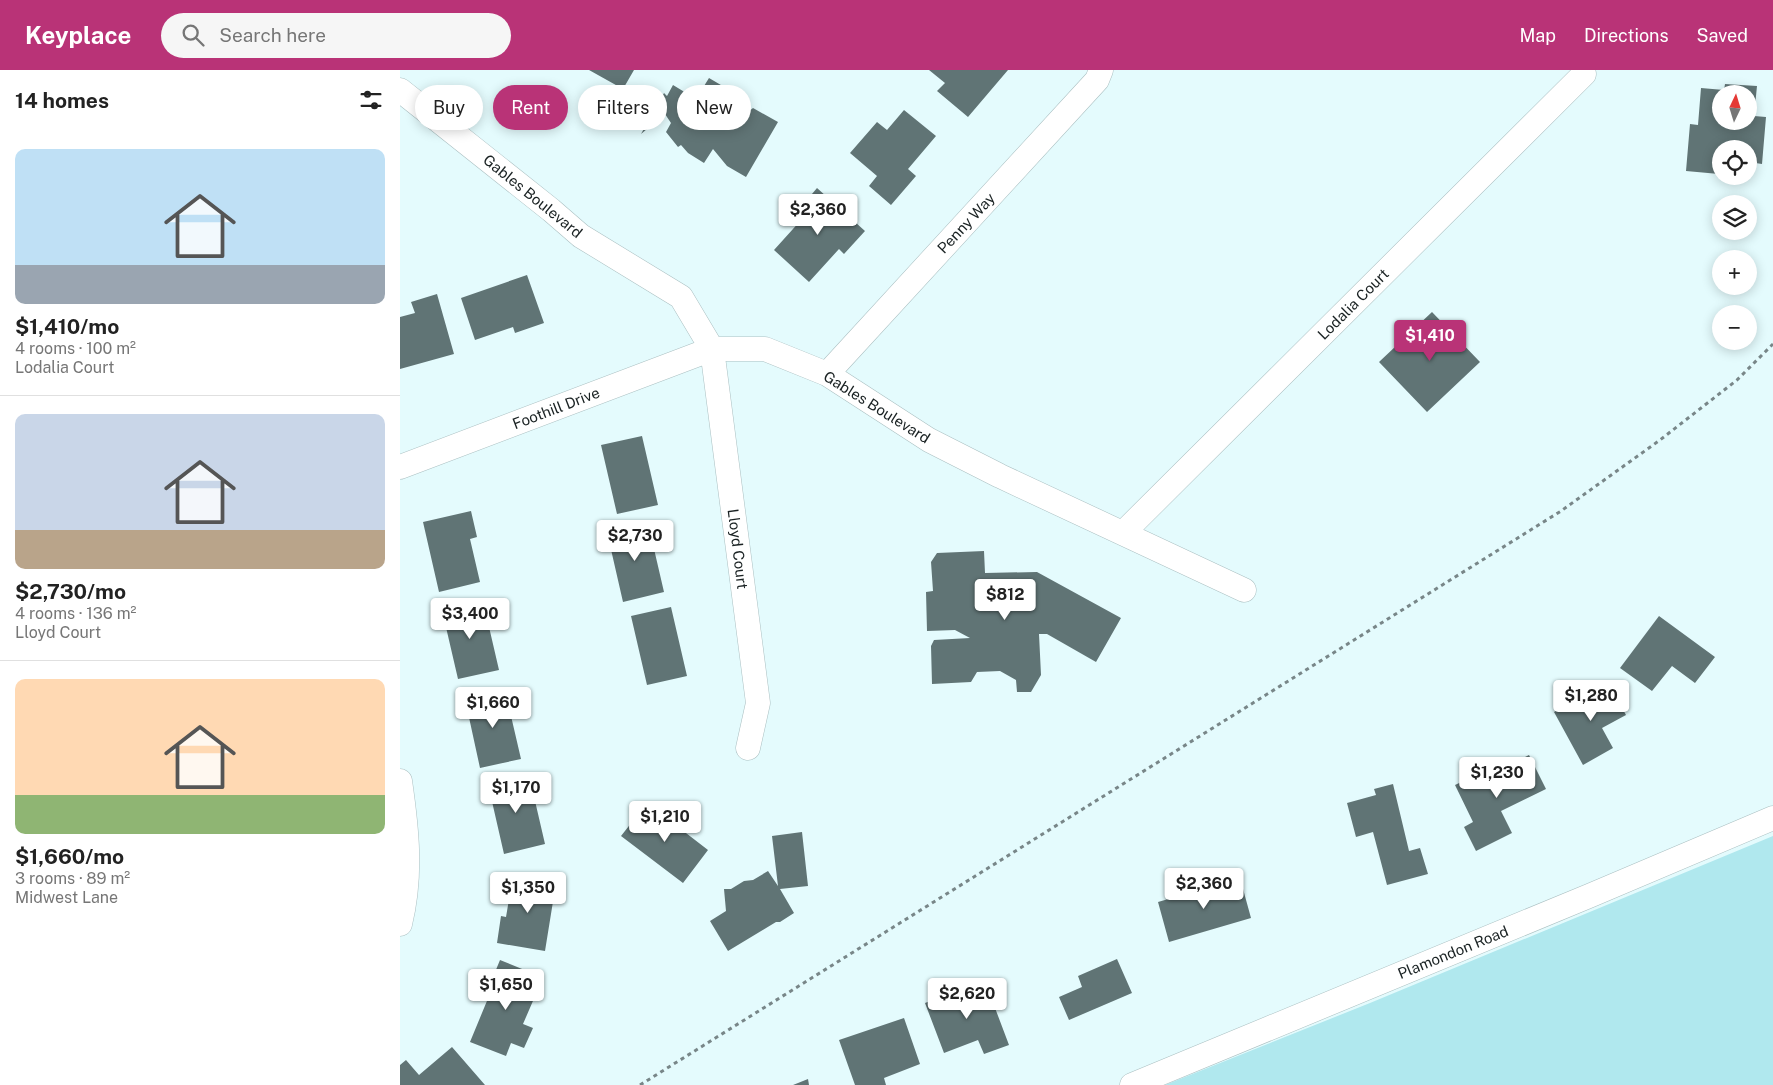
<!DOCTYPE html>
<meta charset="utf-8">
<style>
:root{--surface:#fff;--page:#f6f6f6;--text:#222;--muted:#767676;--line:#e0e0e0;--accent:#b93377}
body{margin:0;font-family:"Public Sans",sans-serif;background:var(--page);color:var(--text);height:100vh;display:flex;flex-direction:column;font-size:19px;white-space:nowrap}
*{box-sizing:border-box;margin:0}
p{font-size:16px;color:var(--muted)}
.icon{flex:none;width:28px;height:28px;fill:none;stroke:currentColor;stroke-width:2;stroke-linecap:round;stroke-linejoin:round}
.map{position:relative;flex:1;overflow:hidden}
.drawer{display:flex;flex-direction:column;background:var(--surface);width:400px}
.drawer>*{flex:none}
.guide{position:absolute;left:15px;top:15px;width:475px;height:45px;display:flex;gap:10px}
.needle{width:32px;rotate:4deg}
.fabs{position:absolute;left:1312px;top:15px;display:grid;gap:10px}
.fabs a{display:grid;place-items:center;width:45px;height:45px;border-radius:50%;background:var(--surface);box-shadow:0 2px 12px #0003;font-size:25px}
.price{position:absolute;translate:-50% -42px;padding:0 11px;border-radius:5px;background:#fff;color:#222;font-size:16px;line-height:32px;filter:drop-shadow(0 1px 2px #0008)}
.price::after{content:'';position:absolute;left:50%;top:30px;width:15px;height:11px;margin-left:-8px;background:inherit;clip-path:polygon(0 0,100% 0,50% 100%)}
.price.on{background:var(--accent);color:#fff}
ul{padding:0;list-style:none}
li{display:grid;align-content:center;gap:10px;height:265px;padding:0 15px}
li+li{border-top:1px solid var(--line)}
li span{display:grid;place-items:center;height:155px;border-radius:10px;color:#555}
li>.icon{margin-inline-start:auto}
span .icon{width:90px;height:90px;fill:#fffc;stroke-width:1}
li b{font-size:21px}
h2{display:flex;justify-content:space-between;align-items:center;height:60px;padding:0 15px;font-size:21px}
.pill{padding:0 18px;border-radius:22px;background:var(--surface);box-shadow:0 2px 12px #0003;font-size:18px;line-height:45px}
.pill.on{background:var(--accent);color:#fff}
header{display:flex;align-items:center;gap:30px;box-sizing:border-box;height:70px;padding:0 25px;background:var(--accent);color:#fff}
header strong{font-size:24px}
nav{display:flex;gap:28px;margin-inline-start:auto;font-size:18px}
.search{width:350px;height:45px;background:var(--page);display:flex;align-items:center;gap:12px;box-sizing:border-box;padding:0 18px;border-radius:28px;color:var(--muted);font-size:19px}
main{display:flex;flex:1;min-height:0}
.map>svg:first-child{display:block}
.green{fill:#b0e8ee}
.building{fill:#607475;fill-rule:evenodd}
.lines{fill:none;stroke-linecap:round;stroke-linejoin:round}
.minor-casing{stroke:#aabfc1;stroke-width:25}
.path{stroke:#788688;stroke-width:3;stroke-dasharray:4 4;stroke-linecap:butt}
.minor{stroke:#fff;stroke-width:24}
.labels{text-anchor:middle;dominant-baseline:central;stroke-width:5;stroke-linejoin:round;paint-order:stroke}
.street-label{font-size:15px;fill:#1a2223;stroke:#fff}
</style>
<header>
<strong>Keyplace</strong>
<div class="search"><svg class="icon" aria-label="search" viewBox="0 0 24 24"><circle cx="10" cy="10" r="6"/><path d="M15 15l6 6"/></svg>Search here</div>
<nav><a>Map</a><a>Directions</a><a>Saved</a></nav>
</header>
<main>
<section class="drawer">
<h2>14 homes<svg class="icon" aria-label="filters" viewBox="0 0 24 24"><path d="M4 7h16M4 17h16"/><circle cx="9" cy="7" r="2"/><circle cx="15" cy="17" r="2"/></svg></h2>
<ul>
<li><span style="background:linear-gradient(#bfe0f5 75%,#9aa5b1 0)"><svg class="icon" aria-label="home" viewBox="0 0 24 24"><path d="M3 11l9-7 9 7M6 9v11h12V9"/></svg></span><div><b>$1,410/mo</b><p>4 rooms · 100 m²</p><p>Lodalia Court</p></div></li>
<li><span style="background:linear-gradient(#c9d6e8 75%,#b9a48a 0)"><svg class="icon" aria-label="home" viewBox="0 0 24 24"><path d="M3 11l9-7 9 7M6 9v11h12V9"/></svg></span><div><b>$2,730/mo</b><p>4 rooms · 136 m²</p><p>Lloyd Court</p></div></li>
<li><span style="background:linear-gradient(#ffd9b3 75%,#8fb573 0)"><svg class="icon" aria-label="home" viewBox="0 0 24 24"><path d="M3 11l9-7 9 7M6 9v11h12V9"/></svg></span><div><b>$1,660/mo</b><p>3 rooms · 89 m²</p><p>Midwest Lane</p></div></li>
</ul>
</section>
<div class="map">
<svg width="1373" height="1015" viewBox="0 0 1373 1015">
<rect width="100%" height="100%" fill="#e4fbfd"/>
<path class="green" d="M1373,766V1015H765L970,933Z"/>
<path class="building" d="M189,0H234L223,19Z
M529,0H608L568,47L537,21L545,13Z
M309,8L326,18L321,26L331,31L343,46L353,38L378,52L346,107L327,96L313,79L304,93L288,83L281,75L278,77L266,62L271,53L265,44L241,64L264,23L267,26L273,15L296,29Z
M1325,14L1357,16L1354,46L1366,47L1362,94L1349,92V79H1321L1319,104L1286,101L1290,54L1298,55L1301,18L1324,20ZM1321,24H1349V51H1321Z
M504,40L536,66L508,99L516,106L491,135L469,116L477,106L450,83L477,52L487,60Z
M417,118L465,161L444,184L439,179L409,212L374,180L402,149L396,143Z
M127,205L144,253L115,263L113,257L75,270L61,228Z
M37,224L54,284L0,299V247L15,243L11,232Z
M1032,242L1080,292L1027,342L979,292Z
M242,366L258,435L217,444L201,375Z
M71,441L77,467L70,469L80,512L39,522L23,452Z
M248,453L264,522L223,532L207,462Z
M584,481L585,503L637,502L721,548L696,592L647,564H639L641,605L631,622H617L616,610L600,601L577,602L571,612L532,614L531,576L534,570L570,568L555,560L527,561L526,522L533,521L531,492L537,483Z
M83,531L99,600L58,609L42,540Z
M271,537L287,606L247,615L231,546Z
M1259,546L1315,587L1295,613L1272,596L1252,621L1220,598Z
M1208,612L1226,645L1202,658L1213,678L1183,695L1154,642Z
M105,620L121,689L80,698L65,629Z
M1129,685L1146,719L1101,741L1112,763L1076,781L1064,757L1073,752L1055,715L1080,703L1083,708Z
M129,705L145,774L104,784L88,714Z
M993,714L1009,781L1020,778L1028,804L987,815L973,762L956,767L947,733L976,725L974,719Z
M247,733L308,780L283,813L221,766Z
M402,762L408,816L380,819L394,843L380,852H376L328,881L310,851L326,841L324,819H331L344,811L353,810L368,801L378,816L372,766Z
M113,806L156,813L145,881L97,873L101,846L106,847Z
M840,808L851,848L769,872L758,832Z
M717,889L732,923L669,950L659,927L682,917L678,906Z
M100,890L127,901L123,911L139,917L123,954L133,958L124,978L111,973L106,986L70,972L89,926L86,924Z
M586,914L609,975L584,984L578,970L544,983L525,933L557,921L558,924Z
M504,948L520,994L484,1008L486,1015H455L439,970Z
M52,977L85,1015H0V995L6,990L19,1005Z
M408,1009L409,1015H393Z"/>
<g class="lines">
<g class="minor-casing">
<path id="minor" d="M0,20L151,140L181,166L281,227L312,279H365L427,304L529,370L600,406L844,520
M427,304L697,10L701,0
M0,397L312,279L358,633L348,678
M723,463L1184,4
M0,711C7,759 12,806 0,854
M732,1015L1189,826L1373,748"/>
</g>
<path class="path" d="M240,1015L1161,441L1260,370L1337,310L1373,274"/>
<use href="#minor" class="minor"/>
</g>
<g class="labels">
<g class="street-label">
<text transform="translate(133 126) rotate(39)">Gables Boulevard</text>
<text transform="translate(566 153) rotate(-47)">Penny Way</text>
<text transform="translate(953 234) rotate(-45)">Lodalia Court</text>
<text transform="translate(477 337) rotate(32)">Gables Boulevard</text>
<text transform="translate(156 338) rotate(-21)">Foothill Drive</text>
<text transform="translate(338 479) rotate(83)">Lloyd Court</text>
<text transform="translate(1053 882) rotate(-22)">Plamondon Road</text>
</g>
</g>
</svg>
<div class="fabs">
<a><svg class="needle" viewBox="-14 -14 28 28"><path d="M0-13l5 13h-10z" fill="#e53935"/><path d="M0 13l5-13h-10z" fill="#767676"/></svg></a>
<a><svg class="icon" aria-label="locate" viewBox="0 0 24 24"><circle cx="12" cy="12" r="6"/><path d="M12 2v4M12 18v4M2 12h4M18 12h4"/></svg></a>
<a><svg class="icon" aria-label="layers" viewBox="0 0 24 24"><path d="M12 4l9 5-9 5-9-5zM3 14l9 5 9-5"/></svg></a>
<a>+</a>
<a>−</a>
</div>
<b class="price" style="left:418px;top:166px">$2,360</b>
<b class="price on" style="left:1030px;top:292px">$1,410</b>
<b class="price" style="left:235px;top:492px">$2,730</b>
<b class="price" style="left:605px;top:551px">$812</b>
<b class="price" style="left:70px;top:570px">$3,400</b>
<b class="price" style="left:1191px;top:652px">$1,280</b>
<b class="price" style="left:93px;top:659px">$1,660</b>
<b class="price" style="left:1097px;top:729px">$1,230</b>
<b class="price" style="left:116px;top:744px">$1,170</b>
<b class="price" style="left:265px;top:773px">$1,210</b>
<b class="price" style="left:804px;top:840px">$2,360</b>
<b class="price" style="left:128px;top:844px">$1,350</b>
<b class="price" style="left:106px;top:941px">$1,650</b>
<b class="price" style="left:567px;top:950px">$2,620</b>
<div class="guide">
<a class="pill">Buy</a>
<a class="pill on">Rent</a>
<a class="pill">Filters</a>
<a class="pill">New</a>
</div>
</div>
</main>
